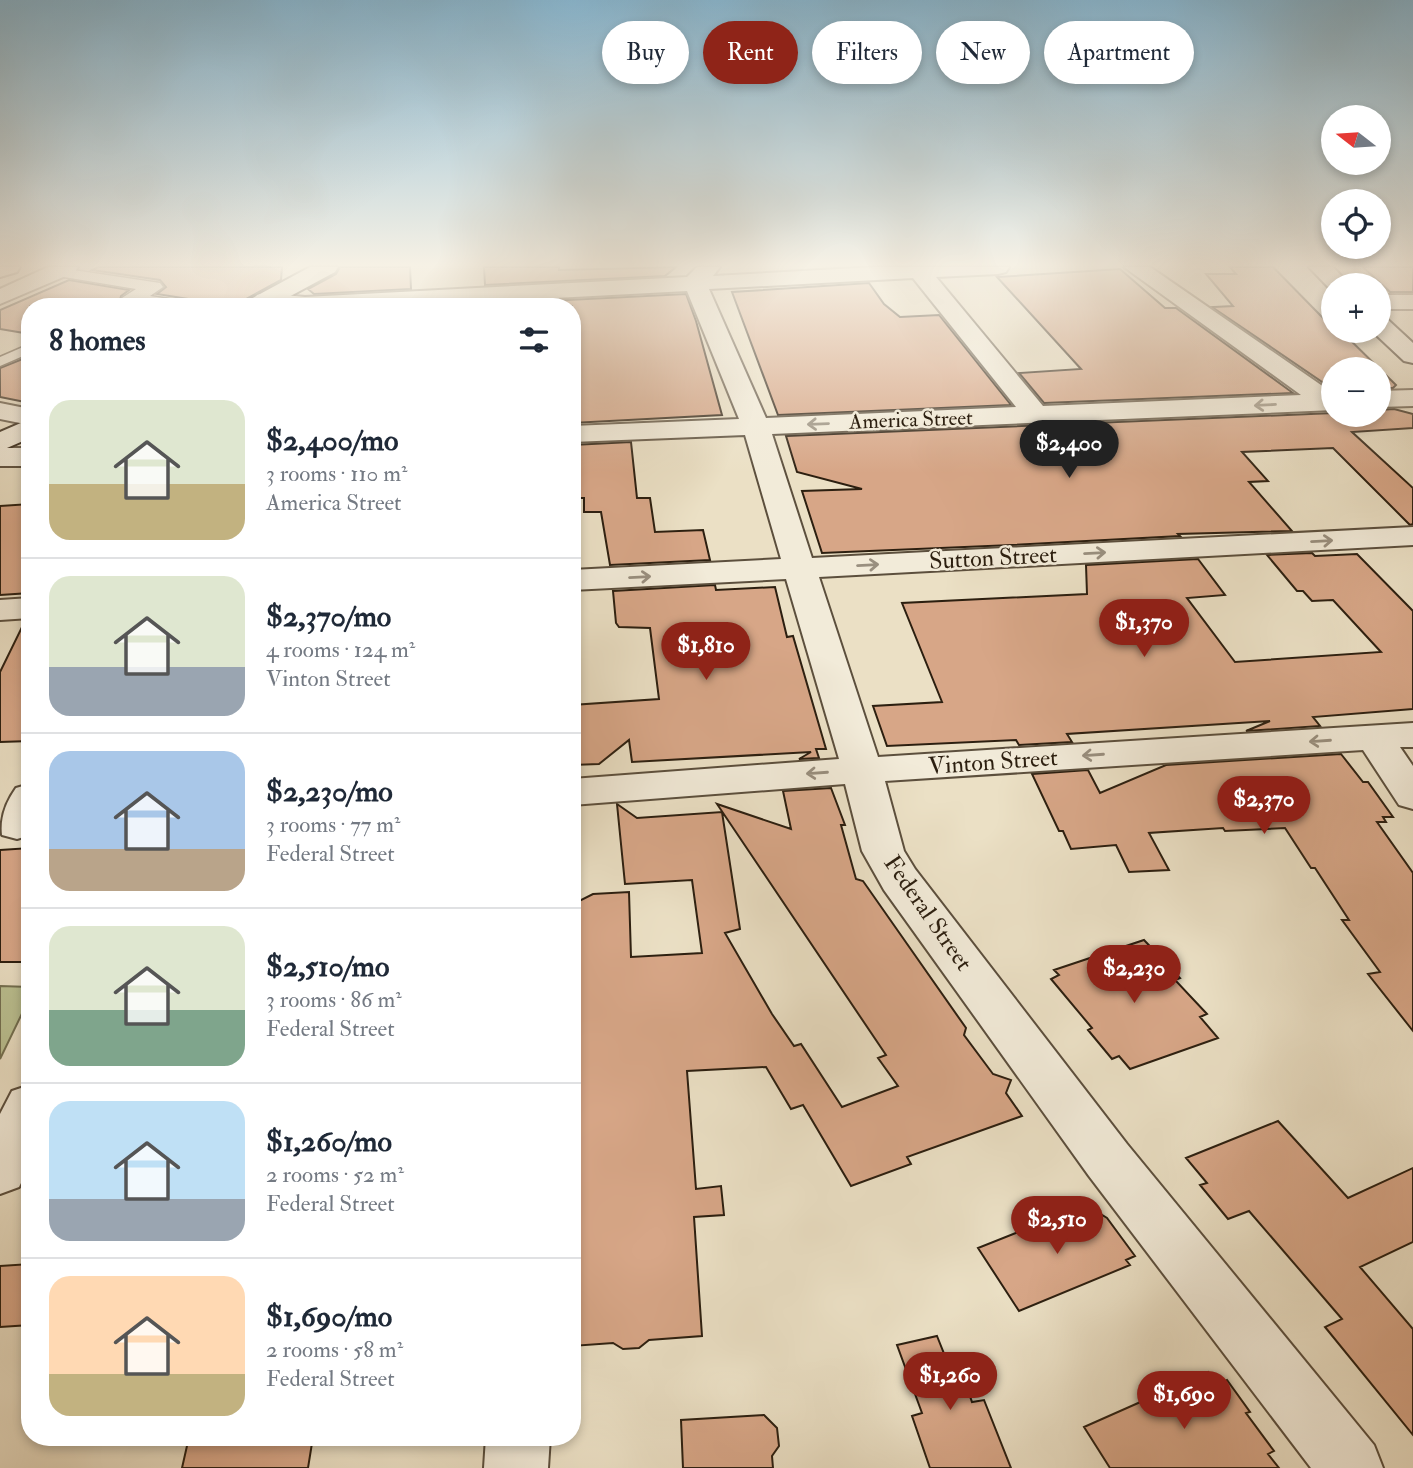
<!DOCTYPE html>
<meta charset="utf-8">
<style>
:root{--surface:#fff;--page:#f6f6f7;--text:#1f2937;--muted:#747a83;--line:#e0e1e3;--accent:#8f2418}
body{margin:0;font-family:"IM FELL Double Pica",serif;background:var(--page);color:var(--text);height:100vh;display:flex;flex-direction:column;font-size:26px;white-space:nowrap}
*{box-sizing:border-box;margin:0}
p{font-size:23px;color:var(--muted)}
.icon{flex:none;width:38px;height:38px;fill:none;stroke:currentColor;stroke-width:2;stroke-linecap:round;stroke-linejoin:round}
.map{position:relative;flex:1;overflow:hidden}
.panel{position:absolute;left:21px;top:298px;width:560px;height:1148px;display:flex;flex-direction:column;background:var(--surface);border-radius:28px;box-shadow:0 4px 10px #0003}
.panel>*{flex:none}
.guide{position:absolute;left:602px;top:21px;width:665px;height:63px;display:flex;gap:14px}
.needle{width:46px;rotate:287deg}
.controls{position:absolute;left:1321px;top:105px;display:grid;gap:14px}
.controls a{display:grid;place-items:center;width:70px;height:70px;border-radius:50%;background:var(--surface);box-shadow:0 4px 10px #0003;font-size:35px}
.price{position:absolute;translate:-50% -60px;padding:0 16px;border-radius:24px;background:var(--accent);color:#fff;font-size:23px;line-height:46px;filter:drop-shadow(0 2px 4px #0008)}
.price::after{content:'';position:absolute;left:50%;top:42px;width:21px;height:16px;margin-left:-10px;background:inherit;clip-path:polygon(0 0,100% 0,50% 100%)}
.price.current{background:#222;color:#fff}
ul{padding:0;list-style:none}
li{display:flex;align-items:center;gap:21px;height:175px;padding:0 28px}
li+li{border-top:2px solid var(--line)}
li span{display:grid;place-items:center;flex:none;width:196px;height:140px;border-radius:21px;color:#555}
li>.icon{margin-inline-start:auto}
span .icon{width:84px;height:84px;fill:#fffc;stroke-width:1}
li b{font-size:30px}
h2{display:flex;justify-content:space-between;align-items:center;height:84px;padding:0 28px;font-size:30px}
.tag{padding:0 24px;border-radius:32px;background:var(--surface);box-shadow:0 4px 10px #0003;font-size:24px;line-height:63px}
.tag.current{background:var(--accent);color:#fff}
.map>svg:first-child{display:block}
.green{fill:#bbc192;stroke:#747051;stroke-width:2}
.building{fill:#d7a687;stroke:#2c1f10;stroke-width:2}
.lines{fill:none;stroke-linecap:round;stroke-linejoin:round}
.service-casing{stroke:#5c4f3d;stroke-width:3}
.pedestrian-casing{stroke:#5c4f3d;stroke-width:3}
.minor-casing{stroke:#5c4f3d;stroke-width:4}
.secondary-casing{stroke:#2c1f10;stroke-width:4}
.motorway-casing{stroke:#2c1f10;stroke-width:4}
.service{fill:#f2ebd9;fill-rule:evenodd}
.pedestrian{fill:#f2ebd9;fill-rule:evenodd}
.minor{fill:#f2ebd9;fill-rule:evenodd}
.secondary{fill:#f2ebd9;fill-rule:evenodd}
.motorway{fill:#ebe0c5;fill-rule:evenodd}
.oneway{stroke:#998f7f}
.labels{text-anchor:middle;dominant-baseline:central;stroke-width:5;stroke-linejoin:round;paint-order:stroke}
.far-street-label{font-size:21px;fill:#2c1f10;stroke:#f2ebd9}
.street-label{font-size:24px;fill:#2c1f10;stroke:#f2ebd9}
</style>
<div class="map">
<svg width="1413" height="1468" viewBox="0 0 1413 1468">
<rect width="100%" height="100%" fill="#ebe0c5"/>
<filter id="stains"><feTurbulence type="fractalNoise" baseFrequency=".00286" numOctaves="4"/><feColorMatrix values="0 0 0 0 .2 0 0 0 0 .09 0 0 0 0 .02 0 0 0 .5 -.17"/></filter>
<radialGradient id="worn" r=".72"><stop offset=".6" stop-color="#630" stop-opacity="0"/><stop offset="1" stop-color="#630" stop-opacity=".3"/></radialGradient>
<path class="green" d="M0,986L30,987V997L0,1059Z"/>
<path class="building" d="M98,267H282L281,280L246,299L240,306H194L188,299L157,294L166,287L160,280L92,270Z
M340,267H410L411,289L314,294L308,289L336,274Z
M484,267H559V270L676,267L665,276L485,285Z
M1230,267H1273L1326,321L1334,323V331H1341L1396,385L1393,388H1379V369H1334V390L1212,307L1233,306L1206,274H1236Z
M1363,267H1413V292H1390Z
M1120,269L1165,308H1176L1293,393L1044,403L1019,373L1081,369L997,277Z
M69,280L129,290L121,296L120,300L125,305L135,306H30V334L0,329V310Z
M869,283L884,304L900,317L939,315L1011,405L778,415L732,292Z
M686,294L696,321L722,415L572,423V306L487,304Z
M30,356V403L0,397V368Z
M1394,409L1413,414V428L1352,432L1413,488V524L1410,525L1333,448L1242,452L1268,481L1249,482L1292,531L1178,534L1180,536L1012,545L822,553L802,491L862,489L797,472L786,436L1334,413L1379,415V410Z
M631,442L637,498H650L655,532L703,530L710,560L610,565L601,512H584V498H572V445Z
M30,504V593L0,595V506Z
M1312,553L1315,556L1357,554L1413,611V709L1313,717L1320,726L1246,731L1270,721L1067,734L1072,742L1019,745L1016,740L887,746L873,706L942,702L902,603L1087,594L1086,565L1198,559L1225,595L1187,598L1235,662L1381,652L1333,600L1312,601L1303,591H1297L1267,555Z
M715,585L716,590L775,587L787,637L793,636L826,749H816L819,758L799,759L811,752L632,762L629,740L599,764L572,765V705L659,699L650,628L619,627L616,623L613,591Z
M25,621H30V741L0,742V672Z
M1341,754L1363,782H1368L1393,817H1383L1386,822H1377L1413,873V1031L1368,974L1380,972L1342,920H1349L1315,868H1311L1285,828L1225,831L1223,828L1149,833L1169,870L1129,872L1116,845L1071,849L1063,831H1059L1032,774L1088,770L1100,793L1166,765Z
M831,788L845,825H841L856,879L863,881L966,1028L964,1035L993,1074L1011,1080L1006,1093L1022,1116L907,1157L911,1164L851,1186L803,1105L791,1109L766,1067L687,1071L696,1189L721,1186L724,1215L694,1217L702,1336L649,1340L639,1348L623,1349L613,1343L572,1346V1313L576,1308L578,1173H572V1138H578V1116L575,970H572L573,904L593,894L629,892L631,957L702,953L692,880L625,884L617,804L637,818L722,812L740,929L725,933L772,1014L794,1046L801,1044L842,1107L898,1086L878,1058L886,1055L717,804L791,829L783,791Z
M30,848V962H0V850Z
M1144,940L1180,978L1175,980L1207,1014L1200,1017L1218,1038L1130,1069L1119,1056L1112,1059L1088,1030L1092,1028L1051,979L1059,975L1054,970Z
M1278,1121L1348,1198L1413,1168V1242L1360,1267L1413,1329V1435L1325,1327L1342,1319L1249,1211L1228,1219L1200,1185L1207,1183L1186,1158Z
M1086,1205L1107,1218L1135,1256L1126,1260L1130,1265L1019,1311L978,1248Z
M30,1264V1325L0,1327V1266Z
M937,1336L949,1366L959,1364L972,1402L984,1400L1011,1468H930L912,1416L922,1413L897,1345Z
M1208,1372L1217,1385L1227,1380L1250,1412L1246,1413L1274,1451L1268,1454L1279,1468H1110L1084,1427Z
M764,1415L777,1428L779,1446L772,1456L773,1468H683L681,1420Z
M189,1437H313L308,1468H182Z"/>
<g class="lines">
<g class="service-casing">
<path id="service" d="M30,344V353L0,366V357Z"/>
</g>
<g class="pedestrian-casing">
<path id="pedestrian" d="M53,267L160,283L163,287L150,296L188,302L191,306H150L125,302L122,298L136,289L52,275L50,271Z"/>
</g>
<g class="minor-casing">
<path id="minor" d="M48,267H78L75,272L0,304V289Z
M697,267H720L713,276L874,267H1009L1006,272L998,274L936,277L1043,406L1301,395L1124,267H1150L1334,394V410L772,434L812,558L1413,527V545L819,577L878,757L1413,723V747H1400L1413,766V809L1399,805L1363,750L885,781L904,851L915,869L1127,1144L1374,1445L1383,1468H1311L1089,1176L884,890L862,851L845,784L572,805V779L839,759L786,579L572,590V570L781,559L745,435L572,442V426L739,419L687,291L406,306H262L254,300L257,295L265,293L305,297L687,277ZM913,278L1016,407L766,418L709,289Z
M1379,295H1413V309H1379Z
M1413,390V406L1379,407V391Z
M0,403L30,409V425L0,419Z
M0,448H30V466H0Z
M30,598V618L0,620V600Z
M30,784V835L17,839L2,835C0,818 6,802 16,788Z
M30,1085V1165L19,1187L0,1194V1114L12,1091Z
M486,1437H550L548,1468H484Z"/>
</g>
<g class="secondary-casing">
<path id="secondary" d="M310,267H338L335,272L272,306H243L247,301Z
M1309,267H1333L1350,285H1334V290H1331Z
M1379,317L1387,319L1413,343V363L1404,361L1372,331H1379Z
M30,419V438L0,451V432Z"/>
</g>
<g class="motorway-casing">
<path id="motorway" d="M0,267H20L17,272L0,277Z"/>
</g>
<use href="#service" class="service"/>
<use href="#pedestrian" class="pedestrian"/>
<use href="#minor" class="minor"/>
<use href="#secondary" class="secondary"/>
<use href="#motorway" class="motorway"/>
</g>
<defs><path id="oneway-shaft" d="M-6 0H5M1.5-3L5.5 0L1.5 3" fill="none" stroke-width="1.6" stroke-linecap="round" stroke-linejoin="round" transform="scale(1.75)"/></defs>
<g class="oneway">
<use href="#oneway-shaft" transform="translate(1265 405) rotate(177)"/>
<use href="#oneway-shaft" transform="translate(818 424) rotate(178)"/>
<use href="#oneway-shaft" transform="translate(1322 541) rotate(-3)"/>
<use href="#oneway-shaft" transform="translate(1095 553) rotate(-3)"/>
<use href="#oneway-shaft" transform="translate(868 565) rotate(-3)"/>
<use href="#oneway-shaft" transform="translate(640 577) rotate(-3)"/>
<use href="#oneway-shaft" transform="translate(1320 741) rotate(176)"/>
<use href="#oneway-shaft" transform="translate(1093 755) rotate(176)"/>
<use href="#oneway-shaft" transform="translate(817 773) rotate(176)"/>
</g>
<linearGradient id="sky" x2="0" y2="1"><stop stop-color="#88b8d3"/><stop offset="0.56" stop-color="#f6f1e5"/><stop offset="1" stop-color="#f6f1e5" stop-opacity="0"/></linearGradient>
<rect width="1413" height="473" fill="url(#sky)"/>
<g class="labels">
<g class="far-street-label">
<text transform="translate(911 420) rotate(-2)">America Street</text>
</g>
<g class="street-label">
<text transform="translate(993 558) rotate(-3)">Sutton Street</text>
<text transform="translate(993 762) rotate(-4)">Vinton Street</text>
<text transform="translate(928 913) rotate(55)">Federal Street</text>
</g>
</g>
<rect width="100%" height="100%" filter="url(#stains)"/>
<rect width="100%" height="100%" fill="url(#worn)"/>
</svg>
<div class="controls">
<a><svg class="needle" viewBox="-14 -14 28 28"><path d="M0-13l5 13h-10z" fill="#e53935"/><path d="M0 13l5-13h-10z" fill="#747a83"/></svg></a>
<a><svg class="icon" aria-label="locate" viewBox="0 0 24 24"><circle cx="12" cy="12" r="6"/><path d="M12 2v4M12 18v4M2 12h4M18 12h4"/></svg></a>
<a>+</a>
<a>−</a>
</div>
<b class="price current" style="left:1069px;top:480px">$2,400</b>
<b class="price" style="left:1144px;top:659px">$1,370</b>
<b class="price" style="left:706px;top:682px">$1,810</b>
<b class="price" style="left:1264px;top:836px">$2,370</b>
<b class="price" style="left:1134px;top:1005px">$2,230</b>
<b class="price" style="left:1057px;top:1256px">$2,510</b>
<b class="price" style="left:950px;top:1412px">$1,260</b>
<b class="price" style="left:1184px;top:1431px">$1,690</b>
<div class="guide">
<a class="tag">Buy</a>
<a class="tag current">Rent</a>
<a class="tag">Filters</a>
<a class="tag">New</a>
<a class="tag">Apartment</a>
</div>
<section class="panel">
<h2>8 homes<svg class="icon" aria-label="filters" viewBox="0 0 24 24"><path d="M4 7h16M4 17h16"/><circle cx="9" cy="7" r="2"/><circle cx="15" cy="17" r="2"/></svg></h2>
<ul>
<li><span style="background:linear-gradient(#dfe7d0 60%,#c2b280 0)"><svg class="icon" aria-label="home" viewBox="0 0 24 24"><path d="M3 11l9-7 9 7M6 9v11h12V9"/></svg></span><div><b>$2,400/mo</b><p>3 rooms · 110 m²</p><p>America Street</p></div></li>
<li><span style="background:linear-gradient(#dfe7d0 65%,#9aa5b1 0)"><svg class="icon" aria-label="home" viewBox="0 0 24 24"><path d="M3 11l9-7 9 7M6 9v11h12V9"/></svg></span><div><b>$2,370/mo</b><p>4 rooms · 124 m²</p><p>Vinton Street</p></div></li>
<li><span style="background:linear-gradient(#a9c7e8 70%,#b9a48a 0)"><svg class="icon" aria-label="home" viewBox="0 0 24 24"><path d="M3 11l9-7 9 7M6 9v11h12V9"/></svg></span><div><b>$2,230/mo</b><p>3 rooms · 77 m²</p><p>Federal Street</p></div></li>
<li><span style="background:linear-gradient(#dfe7d0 60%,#7fa58c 0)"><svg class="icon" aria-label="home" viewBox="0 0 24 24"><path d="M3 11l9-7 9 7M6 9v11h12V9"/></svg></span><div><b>$2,510/mo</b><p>3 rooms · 86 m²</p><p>Federal Street</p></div></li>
<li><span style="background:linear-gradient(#bfe0f5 70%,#9aa5b1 0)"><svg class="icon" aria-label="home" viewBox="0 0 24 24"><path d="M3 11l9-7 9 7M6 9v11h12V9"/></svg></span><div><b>$1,260/mo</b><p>2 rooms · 52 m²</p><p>Federal Street</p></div></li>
<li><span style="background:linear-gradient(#ffd9b3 70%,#c2b280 0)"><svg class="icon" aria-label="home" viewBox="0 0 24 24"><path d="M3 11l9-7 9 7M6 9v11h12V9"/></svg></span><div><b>$1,690/mo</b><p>2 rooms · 58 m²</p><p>Federal Street</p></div></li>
</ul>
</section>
</div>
